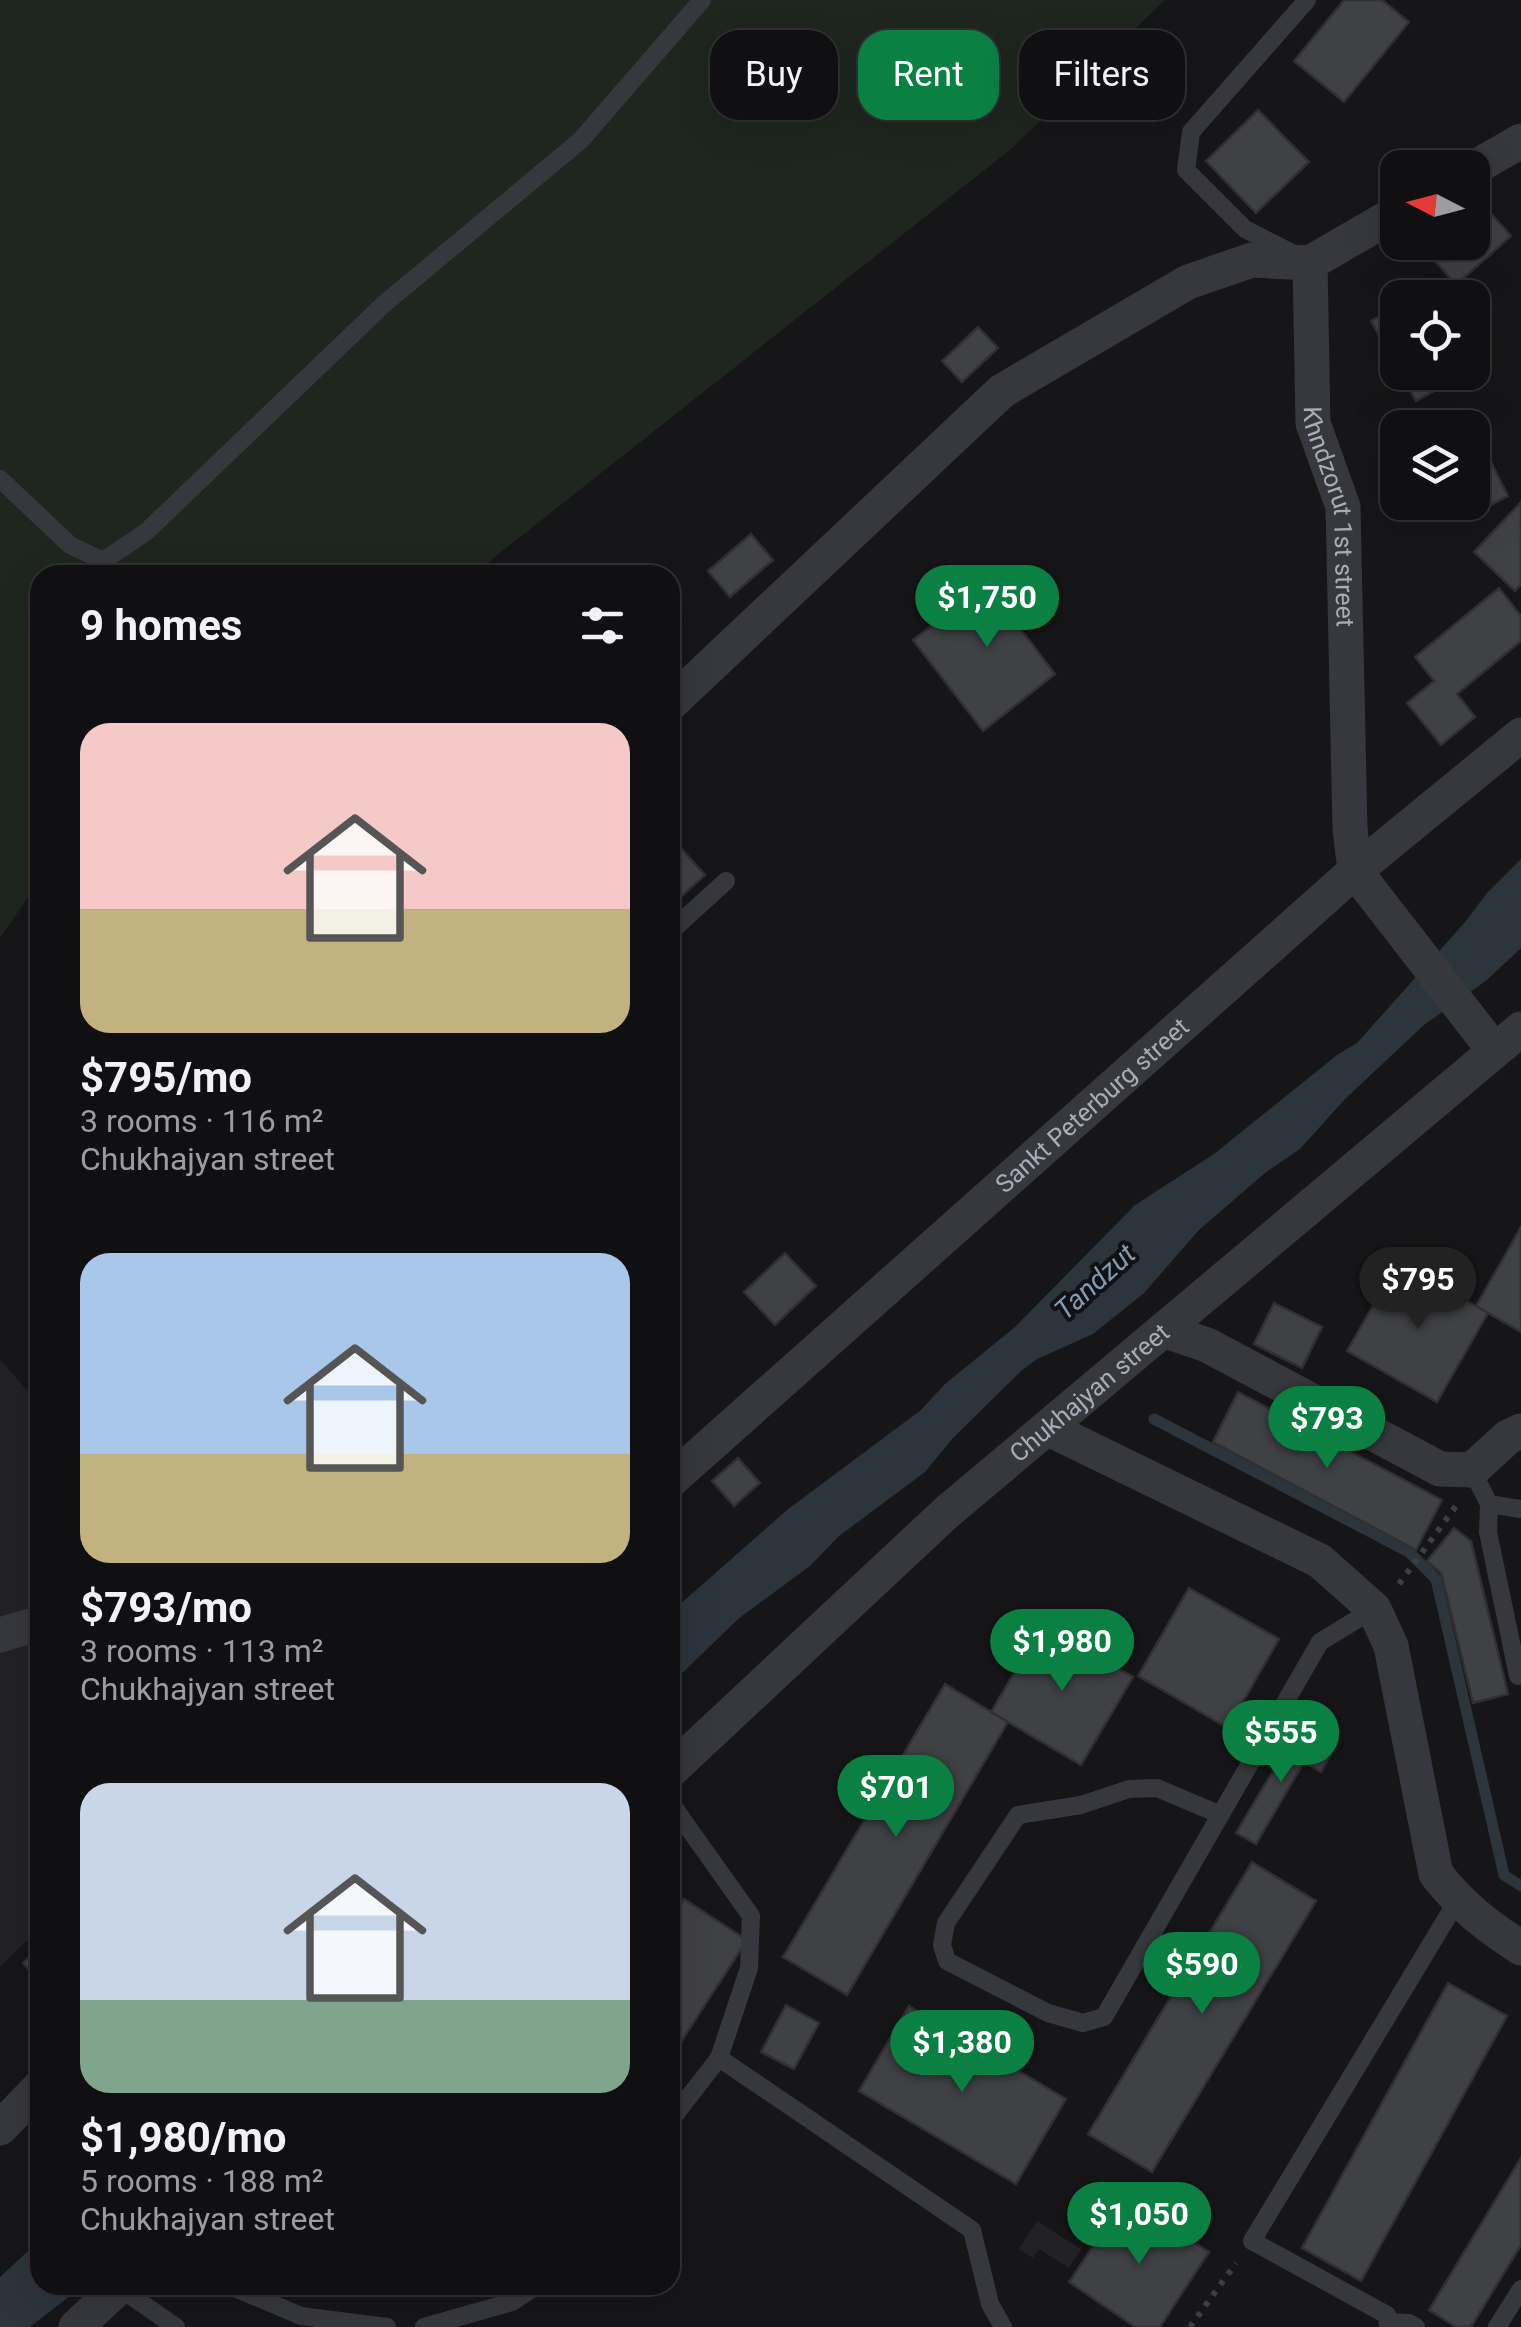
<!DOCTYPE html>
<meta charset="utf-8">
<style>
:root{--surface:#101012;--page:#1e1e20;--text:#f1f3f6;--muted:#9c9d9f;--line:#303032;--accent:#0b8043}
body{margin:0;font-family:Roboto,sans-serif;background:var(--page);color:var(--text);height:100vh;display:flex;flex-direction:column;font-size:38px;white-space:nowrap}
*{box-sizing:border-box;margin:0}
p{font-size:32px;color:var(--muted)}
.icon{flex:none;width:55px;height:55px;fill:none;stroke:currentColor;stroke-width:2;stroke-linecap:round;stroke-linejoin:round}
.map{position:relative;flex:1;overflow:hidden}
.sheet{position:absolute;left:30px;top:565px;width:650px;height:1730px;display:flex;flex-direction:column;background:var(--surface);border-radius:30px;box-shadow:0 10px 40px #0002,0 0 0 2px var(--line)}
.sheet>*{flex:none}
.guide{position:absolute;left:710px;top:30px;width:660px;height:90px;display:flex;gap:20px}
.needle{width:65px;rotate:276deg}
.controls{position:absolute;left:1380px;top:150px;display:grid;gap:20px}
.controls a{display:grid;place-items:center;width:110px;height:110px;border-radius:20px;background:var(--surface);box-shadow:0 10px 40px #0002,0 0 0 2px var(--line);font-size:50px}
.price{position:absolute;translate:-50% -85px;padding:0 22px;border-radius:35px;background:var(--accent);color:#fff;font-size:32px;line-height:65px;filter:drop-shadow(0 2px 5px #0008)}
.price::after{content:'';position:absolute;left:50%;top:60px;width:30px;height:22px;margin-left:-15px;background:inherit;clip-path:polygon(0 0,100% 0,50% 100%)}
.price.selected{background:#222;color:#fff}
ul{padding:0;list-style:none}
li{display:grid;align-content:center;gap:20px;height:530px;padding:0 50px}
li span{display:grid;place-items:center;height:310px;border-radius:30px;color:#555}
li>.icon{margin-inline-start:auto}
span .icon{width:180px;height:180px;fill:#fffc;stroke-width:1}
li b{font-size:42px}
h2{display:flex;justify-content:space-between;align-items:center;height:120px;padding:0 50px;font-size:42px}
.tag{padding:0 35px;border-radius:30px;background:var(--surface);box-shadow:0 10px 40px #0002,0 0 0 2px var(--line);font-size:35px;line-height:90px}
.tag.selected{background:var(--accent);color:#fff}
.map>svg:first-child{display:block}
.built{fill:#222225}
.green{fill:#1e261f}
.water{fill:#2c353c}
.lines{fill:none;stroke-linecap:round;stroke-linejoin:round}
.stream{stroke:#2c353c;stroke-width:11}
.building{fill:#404145;stroke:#303034;stroke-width:2.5}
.path{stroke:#3d3f44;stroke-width:6;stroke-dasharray:5 8;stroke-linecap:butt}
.service{stroke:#37383d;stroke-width:18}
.minor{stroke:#37383d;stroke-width:35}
.labels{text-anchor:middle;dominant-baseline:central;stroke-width:8;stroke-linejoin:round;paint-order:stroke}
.street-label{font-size:25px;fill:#a8adb8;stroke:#111113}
.water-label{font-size:28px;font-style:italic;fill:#7f9bb3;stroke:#111113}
</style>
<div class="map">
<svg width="1521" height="2327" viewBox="0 0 1521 2327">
<rect width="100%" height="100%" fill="#161618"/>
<path class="built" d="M0,1359L40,1405V1928L0,1967Z
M1037,2221L1081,2249L1069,2268L1039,2249L1033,2258L1019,2249Z"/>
<path class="green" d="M0,0H1165L1011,149L472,575H40V880L0,938Z"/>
<path class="water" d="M1521,859V948L1487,980L1424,1025L1345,1099L1300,1149L1265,1173L1199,1230L1144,1293L1093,1334L1037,1359L1021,1371L953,1438L925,1472L839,1536L810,1566L738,1619L670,1685V1613L787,1510L921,1410L945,1384L1015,1327L1135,1205L1214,1154L1337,1055L1357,1043L1466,921L1487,893Z
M40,2240V2285H84L30,2327H0V2277Z"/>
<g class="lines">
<path class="stream" d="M1154,1419L1409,1552L1436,1579L1504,1875L1521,1886"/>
</g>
<path class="building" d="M1344,0H1382L1409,22L1344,102L1294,61Z
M1258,110L1309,162L1256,213L1206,161Z
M1477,198L1511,236L1456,285L1423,247L1428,242H1472V202Z
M1398,306V369L1371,321Z
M978,327L998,348L962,382L942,361Z
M1400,372H1460L1462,375L1416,401Z
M1481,442L1508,496L1460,521L1451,502H1472V446Z
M1521,502V584L1515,591L1474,552Z
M751,534L773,560L730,597L708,571Z
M1009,566L1035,600L1012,618L1055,674L983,731L913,640Z
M1499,588L1521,616V641L1457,694L1475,717L1441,745L1407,703L1434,681L1415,657Z
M670,836L705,875L670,907Z
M1521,1227V1332L1476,1306Z
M785,1253L816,1286L775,1325L744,1292Z
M1398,1262L1488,1313L1437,1402L1347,1351Z
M1274,1303L1322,1327L1302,1368L1254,1344Z
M1238,1392L1442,1500L1416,1550L1213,1442Z
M738,1458L760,1483L734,1506L712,1481Z
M1454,1528L1471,1541L1508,1694L1473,1703L1441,1573L1427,1561Z
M1189,1588L1279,1639L1228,1728L1138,1676Z
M1043,1624L1133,1677L1081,1765L991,1712Z
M945,1684L1008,1722L847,1995L783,1957Z
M1295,1734L1331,1754L1321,1772L1304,1762L1256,1844L1236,1833Z
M1252,1862L1316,1901L1152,2172L1088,2134Z
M684,1899L747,1940L670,2059V1921Z
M40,1947V1982L23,1963Z
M1448,1983L1507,2016L1361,2281L1302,2248Z
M786,2005L819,2023L794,2069L761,2052Z
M909,2006L1066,2099L1016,2184L859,2091Z
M1521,2158V2245L1471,2327H1456L1429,2310Z
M1126,2197L1209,2252L1160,2327H1135L1069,2282Z"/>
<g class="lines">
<path class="path" d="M1399,1584L1456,1506
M1190,2327L1236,2263"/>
<path class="service" d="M1292,253L1245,229L1186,170L1191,132L1307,0
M0,479L70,545L103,561L146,532L384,304L581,140L702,0
M670,932L726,881
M1472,1470L1489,1504L1488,1532L1518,1676
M1489,1504L1521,1509
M670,1802L751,1916L749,1968L719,2058L972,2230L990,2304L1003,2327
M1221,1815L1157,1788L1129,1789L1081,1805L1018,1815L946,1923L942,1945L947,1961L1048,2013L1083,2023L1104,2017L1320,1642L1374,1609
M670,2121L719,2058
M228,2285L301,2316L387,2327
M118,2287L176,2327
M1388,2322L1409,2323L1416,2327
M424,2327L512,2302L538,2285
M1388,2327L1387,2315L1252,2241L1457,1901
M1497,2327L1521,2289"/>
<g class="minor">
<path d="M1472,169L1521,141"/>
<path id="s1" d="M1398,212L1310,263L1313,423L1343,507L1350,829L1355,871L1494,1050"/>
<path d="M670,704L1002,391L1188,282L1252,260L1310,263"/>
<path d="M1163,1330L1207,1345L1440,1469L1472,1470L1508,1437L1521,1431"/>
<path d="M1047,1428L1320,1561L1374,1609L1391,1646L1436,1874C1461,1906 1487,1926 1521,1948"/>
<path id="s2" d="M670,1481L1355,871L1521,735"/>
<path d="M0,1635L40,1623"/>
<path id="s3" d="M670,1771L947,1512L1521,1029"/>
<path d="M0,2128L40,2087"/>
<path d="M76,2327L121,2285"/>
</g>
</g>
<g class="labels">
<g class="street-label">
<text stroke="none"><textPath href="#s1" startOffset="358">Khndzorut 1st street</textPath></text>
<text stroke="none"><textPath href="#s2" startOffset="565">Sankt Peterburg street</textPath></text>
<text stroke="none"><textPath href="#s3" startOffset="565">Chukhajyan street</textPath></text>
</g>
<g class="water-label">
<text transform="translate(1095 1282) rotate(-42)">Tandzut</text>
</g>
</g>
</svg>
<div class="controls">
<a><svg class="needle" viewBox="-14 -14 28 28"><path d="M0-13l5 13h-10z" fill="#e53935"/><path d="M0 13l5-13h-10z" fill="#9c9d9f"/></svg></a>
<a><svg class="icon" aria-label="locate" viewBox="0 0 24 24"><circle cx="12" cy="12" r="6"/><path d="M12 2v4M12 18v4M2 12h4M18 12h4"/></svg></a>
<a><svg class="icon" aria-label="layers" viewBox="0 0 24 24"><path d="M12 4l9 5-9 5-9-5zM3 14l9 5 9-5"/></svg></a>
</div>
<b class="price" style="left:987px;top:650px">$1,750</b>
<b class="price selected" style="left:1418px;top:1332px">$795</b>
<b class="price" style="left:1327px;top:1471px">$793</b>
<b class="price" style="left:1062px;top:1694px">$1,980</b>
<b class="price" style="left:1281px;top:1785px">$555</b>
<b class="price" style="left:896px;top:1840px">$701</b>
<b class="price" style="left:1202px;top:2017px">$590</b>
<b class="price" style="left:962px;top:2095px">$1,380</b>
<b class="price" style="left:1139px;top:2267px">$1,050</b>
<div class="guide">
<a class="tag">Buy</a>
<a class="tag selected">Rent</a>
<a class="tag">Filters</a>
</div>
<section class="sheet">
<h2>9 homes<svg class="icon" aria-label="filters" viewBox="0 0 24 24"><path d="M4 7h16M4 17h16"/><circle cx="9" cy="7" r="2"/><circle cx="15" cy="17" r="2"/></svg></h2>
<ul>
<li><span style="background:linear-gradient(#f6c9c9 60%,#c2b280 0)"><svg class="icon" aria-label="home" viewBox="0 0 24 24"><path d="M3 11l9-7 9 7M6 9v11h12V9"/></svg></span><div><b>$795/mo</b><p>3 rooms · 116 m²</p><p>Chukhajyan street</p></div></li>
<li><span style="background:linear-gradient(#a9c7e8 65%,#c2b280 0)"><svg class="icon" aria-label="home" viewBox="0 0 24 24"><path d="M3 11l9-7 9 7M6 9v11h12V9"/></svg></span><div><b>$793/mo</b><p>3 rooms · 113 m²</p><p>Chukhajyan street</p></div></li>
<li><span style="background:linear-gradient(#c9d6e8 70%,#7fa58c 0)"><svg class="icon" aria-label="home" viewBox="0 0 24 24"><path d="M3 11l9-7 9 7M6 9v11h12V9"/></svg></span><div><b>$1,980/mo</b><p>5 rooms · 188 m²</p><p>Chukhajyan street</p></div></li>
</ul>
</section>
</div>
